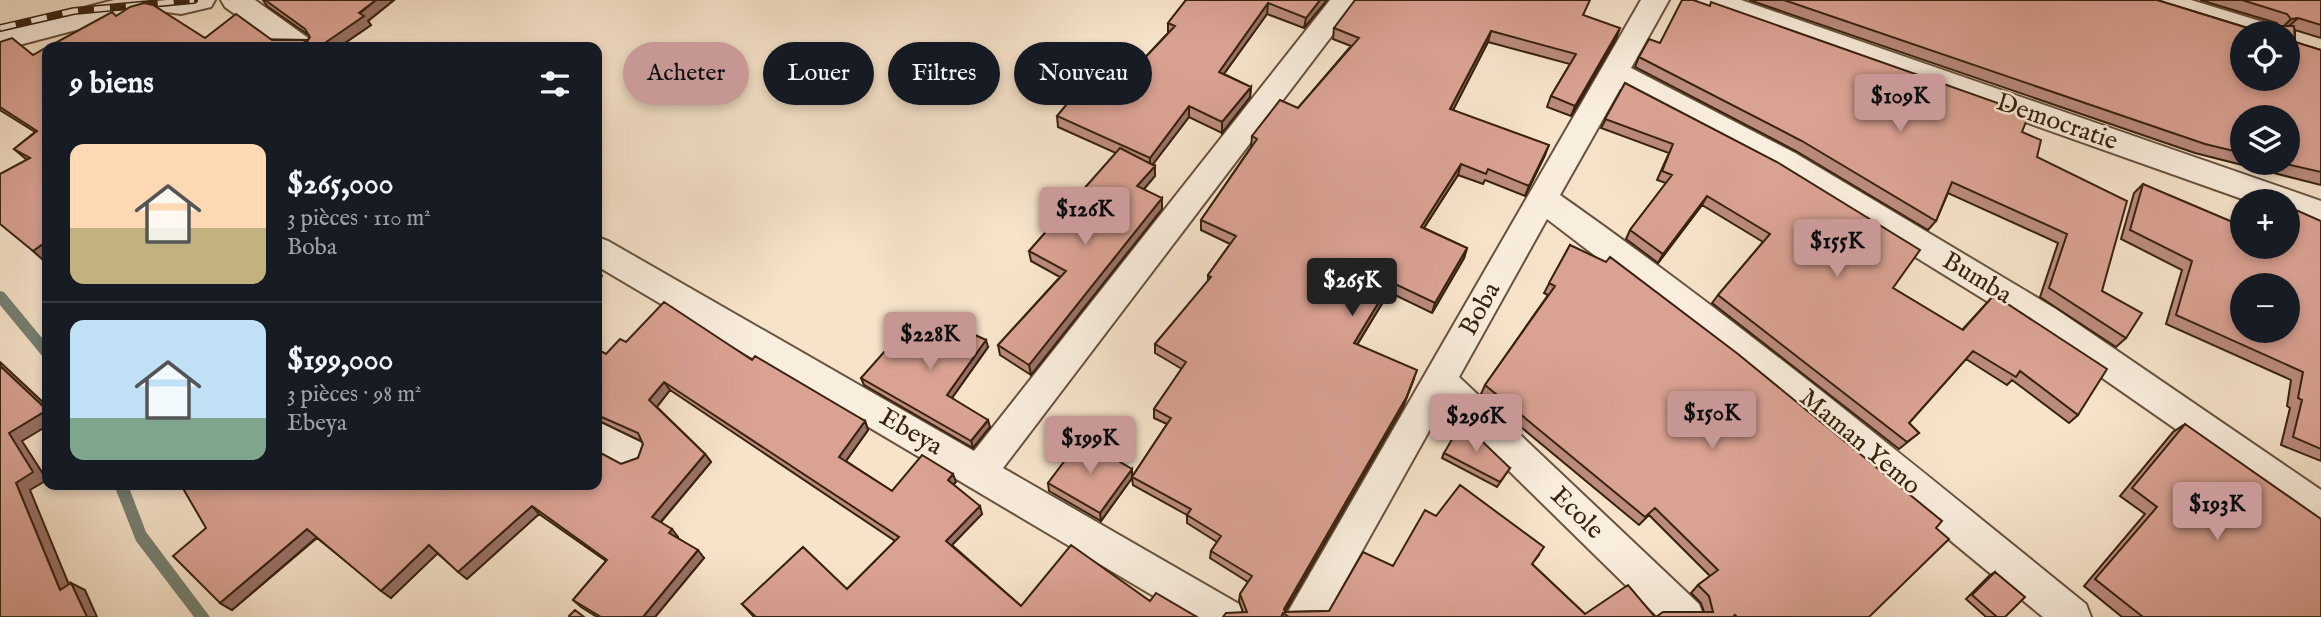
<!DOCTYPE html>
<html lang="fr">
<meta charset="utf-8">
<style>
:root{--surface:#171b24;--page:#20242c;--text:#f1f3f6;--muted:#9ea1a6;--line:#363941;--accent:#c59692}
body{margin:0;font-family:"IM FELL English",serif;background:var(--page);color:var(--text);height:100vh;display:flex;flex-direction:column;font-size:26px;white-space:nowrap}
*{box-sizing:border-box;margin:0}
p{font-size:23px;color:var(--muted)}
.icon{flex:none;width:38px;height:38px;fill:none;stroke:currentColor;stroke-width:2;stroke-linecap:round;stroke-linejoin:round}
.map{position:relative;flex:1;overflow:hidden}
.panel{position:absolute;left:42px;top:42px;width:560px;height:448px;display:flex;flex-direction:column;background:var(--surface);border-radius:14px;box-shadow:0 4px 10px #0003}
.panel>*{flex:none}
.top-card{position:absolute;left:623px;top:42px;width:665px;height:63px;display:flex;gap:14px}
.buttons{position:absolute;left:2230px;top:21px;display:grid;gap:14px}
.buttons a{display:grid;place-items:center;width:70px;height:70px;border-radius:50%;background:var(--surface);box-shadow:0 4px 10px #0003;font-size:35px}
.price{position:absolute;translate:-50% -60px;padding:0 16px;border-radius:7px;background:var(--accent);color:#111;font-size:23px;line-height:46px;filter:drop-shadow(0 2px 4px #0008)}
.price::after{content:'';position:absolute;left:50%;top:42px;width:21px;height:16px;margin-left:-10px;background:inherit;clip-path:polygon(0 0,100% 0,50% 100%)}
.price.current{background:#222;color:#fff}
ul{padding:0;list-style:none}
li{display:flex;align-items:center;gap:21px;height:175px;padding:0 28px}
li+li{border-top:2px solid var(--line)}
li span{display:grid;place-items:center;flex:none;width:196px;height:140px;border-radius:14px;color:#555}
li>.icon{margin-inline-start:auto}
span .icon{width:84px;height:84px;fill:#fffc;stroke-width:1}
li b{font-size:30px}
h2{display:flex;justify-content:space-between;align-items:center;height:84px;padding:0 28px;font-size:30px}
.chip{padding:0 24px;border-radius:32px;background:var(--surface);box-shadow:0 4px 10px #0003;font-size:24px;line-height:63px}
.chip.current{background:var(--accent);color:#111}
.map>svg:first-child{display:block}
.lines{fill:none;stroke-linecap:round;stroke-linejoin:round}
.stream{fill:#758073;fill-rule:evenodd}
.minor-casing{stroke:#68523e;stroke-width:4}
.minor{fill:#f9eddd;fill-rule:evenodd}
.rail-casing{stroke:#38220f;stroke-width:8}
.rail{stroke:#f9eddd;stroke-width:5;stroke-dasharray:16;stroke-linecap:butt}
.wall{fill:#bb8b7e;stroke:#38220f;stroke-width:2;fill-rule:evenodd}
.shaded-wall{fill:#997167;stroke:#38220f;stroke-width:2}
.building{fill:#daa293;stroke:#38220f;stroke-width:2;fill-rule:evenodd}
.labels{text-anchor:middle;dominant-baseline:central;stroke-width:5;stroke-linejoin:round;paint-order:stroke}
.street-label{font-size:26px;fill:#38220f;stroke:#f9eddd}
</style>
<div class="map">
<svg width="2321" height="617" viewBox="0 0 2321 617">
<rect width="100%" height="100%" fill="#f6e3ca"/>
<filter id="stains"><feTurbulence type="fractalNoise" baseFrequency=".00286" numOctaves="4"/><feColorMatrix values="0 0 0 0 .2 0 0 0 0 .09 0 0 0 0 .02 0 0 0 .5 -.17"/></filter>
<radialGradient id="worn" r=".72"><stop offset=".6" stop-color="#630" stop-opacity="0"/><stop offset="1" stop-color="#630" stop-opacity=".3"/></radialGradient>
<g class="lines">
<path class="stream" d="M0,291L4,292L47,344V358L43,357L0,305Z
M114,485H128L146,532L210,617H194L136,541Z"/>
<g class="minor-casing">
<path id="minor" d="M114,0H215L211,7L181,14L152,10L0,50V30Z
M221,0H255L311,40L315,47H281L225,7Z
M1330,0H1359L1003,468L1239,604L1244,617H1189L597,266V237L608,241L974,451Z
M1641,0H1669L1631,68L1795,153L2056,309L2321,490V529L2308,524L2272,496L2032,329L1773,169L1620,89L1560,195C1742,323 1913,464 2086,604L2091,617H2043L1733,361L1547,219L1459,377L1699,604L1704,617H1658L1443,406L1325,617H1285Z
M1697,0H1741L2321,201V227L2287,216V201H2248L1701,7Z
M2144,0H2191L2276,26L2280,33H2242V36L2148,7Z
M597,421L642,443L647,454L642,465L629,470L597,455Z"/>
</g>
<use href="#minor" class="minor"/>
<g class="rail-casing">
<path id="rail" d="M0,28L74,11L194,0"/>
</g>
<use href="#rail" class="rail"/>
</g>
<path class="wall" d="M263,0H394L368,21L371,25L339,47H48L116,16L205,38L308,40L310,36L267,6Z
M1186,0H1327L1304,28L1267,14L1224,74L1251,87L1250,97L1222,133L1189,117L1153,164L1155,166V176L1144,189L1162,209L1031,375L1000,355L998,345L1060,277L1031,261L1029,251L1116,153L1058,127L1057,116L1123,81L1168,33V23Z
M1749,0H2157L2251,29L2279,26L2277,23L2200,0H2321V38L2295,30V42L2321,50V185L2195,153ZM2242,117L2287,163H2242Z
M1584,16L1616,39L1571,116L1547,107L1551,96L1570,64L1488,42L1453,110L1545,155L1525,196L1485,180L1483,184L1458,175L1424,228L1467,248L1464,258L1432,313L1389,292L1357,345L1414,379L1403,407L1285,612L1329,611L1393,566L1436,516L1539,555L1532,564L1585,614L1655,617H1223L1243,612L1239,601L1240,594L1248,582L1210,558L1211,551L1217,542L1187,523V515L1133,485L1132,478L1101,521L1049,491L1048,483L1132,469V477L1167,424L1154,418V409L1182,369L1155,353V344L1208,282V275L1230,244L1201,230V220L1251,147L1252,136L1298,108L1351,46L1333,39L1334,28Z
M0,42L33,55L43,260L27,160L14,149L35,132L0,110Z
M1639,57L2022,132L2037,157L2102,291L2126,338L2116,347L2040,297L2058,243L1948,193L1936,221L1928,230L1796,151L1635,67Z
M1625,83L1893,288L1962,330L1994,295L2078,415L2069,423L2012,380L2007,385L1966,359L1909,423L1919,433L1899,449L1712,303L1718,295L1763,242L1702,205L1658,263L1626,239L1630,230L1666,183L1657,180L1669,153L1601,128Z
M2143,184L2242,247L2321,221V461L2281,445L2290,408L2287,406L2291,380L2166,324L2182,270L2121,239L2134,193Z
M1570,245L1869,617H1656L1704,612L1701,603L1691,593L1698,585L1710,576L1649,515L1639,525L1481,394L1485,385L1548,295L1544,293Z
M915,329L988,347L952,398L990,427L973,448L864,385L861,378Z
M626,342L752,360L865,421L868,430L846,461L892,491L956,482L953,484L982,514L952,545L1021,606L1150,601L1197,617H754L742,604L847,589L895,541L670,390L657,407L705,454L711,462L661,522L678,537V538L704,558L655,617H597L581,607L573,600L606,561L539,514L467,579L437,553L391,598L317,538L232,610L220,603L206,528L621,464L638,458L643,444L641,441L597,420V349L606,354Z
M2185,424L2321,617H2122L2084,586L2145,514L2120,496L2173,432Z
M1444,453L1510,468L1497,487L1442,458Z
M1995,572L2005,617H1986L1966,599L1989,576Z"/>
<path class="shaded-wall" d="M376,0H394L368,21L371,25L339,47H319Z
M1320,0H1327L1304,28L1306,18Z
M1268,3L1267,14L1218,82L1219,72Z
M2298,18L2288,27L2281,29L2291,19Z
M1620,28L1616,39L1571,116L1575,106Z
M1491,31L1488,42L1448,120L1450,109Z
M306,41L311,47H298Z
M1251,87L1250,97L1222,133V122Z
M1189,106V117L1150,168V158Z
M1549,145L1545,155L1525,196L1529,186Z
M1461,164L1458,175L1418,237L1421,227Z
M1155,166V176L1138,196L1137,186Z
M1707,196L1702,205L1658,263L1663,254Z
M1162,198V209L1031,375L1029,365Z
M47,241V257L43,260L33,251Z
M1467,248L1464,258L1432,313L1435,303Z
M597,269L602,276L597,281Z
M1391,282L1389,292L1352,353L1354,343Z
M986,340L988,347L949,402L947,395Z
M0,362L47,406V410L0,366Z
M1417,370L1403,407L1284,613V609Z
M664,382L670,390L655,409L649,400Z
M47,410V426L22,441L47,480L30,490L74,597L60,590L16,483L9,433Z
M988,420L990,427L973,448L971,441Z
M865,421L868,430L843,465L839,457Z
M705,454L711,462L658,525L652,517Z
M1132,469V478L1101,521L1100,513Z
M953,474L956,482L950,488L948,480Z
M532,506L539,514L467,579L458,572Z
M980,506L982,514L949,548L946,541Z
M307,529L317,537L232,610L220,603Z
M672,529L678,537L675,541L669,533Z
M429,545L438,553L391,598L381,591Z
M698,550L704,558L655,617H643Z
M71,583L85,590L97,617H87Z"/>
<path class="building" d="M265,0H376L359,13L364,16L319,47H316L306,41L298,47H48L112,12L116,16L130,7L144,3L153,5L205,38L236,14L272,40H308L310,37L305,29Z
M1186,0H1320L1306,18L1268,3L1219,72L1251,87L1222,122L1189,106L1150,158L1057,116L1095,70L1123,81L1175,26L1168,23Z
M1355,0H1590L1583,15L1620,28L1575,106L1551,96L1576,54L1491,31L1450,109L1549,145L1529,186L1488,169L1486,174L1461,164L1421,227L1467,248L1435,303L1391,282L1354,343L1417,370L1406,398L1284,609L1285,612L1329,611L1363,552L1393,566L1425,510L1436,516L1460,485L1544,547L1532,564L1585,614L1628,585L1655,617H1289L1283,613L1281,617H1223L1226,613L1247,612L1240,594L1252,576L1211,551L1221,536L1187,515L1191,509L1132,477L1171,418L1154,409L1186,362L1155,344L1211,277L1208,275L1236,236L1201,220L1257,139L1252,136L1280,100L1298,108L1359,38L1334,28Z
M1682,0H1693L1710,6L1711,2L2029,114L2022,132L2041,140L2037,157L2127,201L2102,291L2142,313L2126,338L2049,288L2067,234L1952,182L1936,221L1802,141L1639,57L1649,39L1660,43Z
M1784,0H2157L2251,29L2254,26H2294L2295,42L2321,50V172L2282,163H2287V117H2242V153L2205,144ZM2242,33H2287V79H2242Z
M2242,0H2321V25L2298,18L2291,19L2287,14Z
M12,38L33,55L47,47V241L33,251L0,224V174L30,158L14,149L37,131L0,107V42Z
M1625,83L1777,162L1920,250L1893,288L1963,330L1994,295L2107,369L2078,415L2020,371L2016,377L1973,351L1909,423L1919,433L1907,442L1718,295L1770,234L1707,196L1663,254L1630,230L1672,175L1662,171L1673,144L1605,119Z
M1120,148L1155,166L1137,186L1162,198L1029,365L998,345L1066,271L1029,251Z
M2143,184L2242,226V247H2287V206L2321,221V449L2293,437L2302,400L2298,398L2303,372L2176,315L2192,261L2130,230ZM2242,285H2287V331H2242Z
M2267,197L2277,201H2265Z
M1570,245L1606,262L1610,257L1738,354L1942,521L1936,528L1949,539L1869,617H1737L1735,615L1733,617H1656L1663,612H1713L1709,596L1698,585L1718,570L1655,508L1645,517L1485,385L1555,286L1549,283Z
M664,302L752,360L755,356L865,421L839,457L892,491L922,455L953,474L948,480L980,506L946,541L1021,606L1071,545L1150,601L1156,593L1197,617H756L742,604L803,547L847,589L899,537L664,382L649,400L705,454L652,517L672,529L669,533L698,550L643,617H601L573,600L607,560L532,506L458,572L429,545L381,591L307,529L220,603L173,556L206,528L181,485H597V451L621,464L638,458L643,444L638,433L597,415V349L606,354L620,339L626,342Z
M927,313L986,340L947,395L988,420L971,441L861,378L909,324L915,329Z
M0,366L47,410L9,433L33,472L16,483L60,590L71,583L87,617H0Z
M1462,422L1510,468L1500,482L1444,453Z
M2185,424L2321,519V617H2143L2095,579L2157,507L2132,488Z
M1081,439L1132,469L1100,513L1048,483Z
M1995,572L2025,597L2005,617H1997L1972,595Z
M575,610L584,617H570L569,616Z"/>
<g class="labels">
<g class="street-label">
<text transform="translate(2057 122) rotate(19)">Democratie</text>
<text transform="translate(1977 278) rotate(31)">Bumba</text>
<text transform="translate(1480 309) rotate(-61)">Boba</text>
<text transform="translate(911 432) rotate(30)">Ebeya</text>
<text transform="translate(1860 442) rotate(40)">Maman Yemo</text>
<text transform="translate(1577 513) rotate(44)">Ecole</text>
</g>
</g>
<rect width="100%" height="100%" filter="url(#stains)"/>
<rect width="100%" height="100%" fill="url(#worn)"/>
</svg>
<div class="buttons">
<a><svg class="icon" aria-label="locate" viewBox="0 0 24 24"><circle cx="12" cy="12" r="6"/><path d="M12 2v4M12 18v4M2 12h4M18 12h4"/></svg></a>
<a><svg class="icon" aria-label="layers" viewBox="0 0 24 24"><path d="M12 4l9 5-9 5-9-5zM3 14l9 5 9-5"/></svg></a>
<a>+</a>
<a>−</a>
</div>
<b class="price" style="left:1900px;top:134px">$109K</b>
<b class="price" style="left:1085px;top:247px">$126K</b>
<b class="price" style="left:1837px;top:279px">$155K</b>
<b class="price current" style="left:1352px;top:318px">$265K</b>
<b class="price" style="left:930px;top:372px">$228K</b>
<b class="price" style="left:1712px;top:451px">$150K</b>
<b class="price" style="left:1476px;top:454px">$296K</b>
<b class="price" style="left:1090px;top:476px">$199K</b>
<b class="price" style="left:2217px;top:542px">$193K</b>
<div class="top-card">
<a class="chip current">Acheter</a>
<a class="chip">Louer</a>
<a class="chip">Filtres</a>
<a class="chip">Nouveau</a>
</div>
<section class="panel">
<h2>9 biens<svg class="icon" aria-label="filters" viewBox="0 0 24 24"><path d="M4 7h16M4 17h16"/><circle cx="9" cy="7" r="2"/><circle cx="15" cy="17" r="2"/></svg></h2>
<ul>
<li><span style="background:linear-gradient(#ffd9b3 60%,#c2b280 0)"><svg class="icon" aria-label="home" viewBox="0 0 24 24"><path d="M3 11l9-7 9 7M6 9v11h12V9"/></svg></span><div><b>$265,000</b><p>3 pièces · 110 m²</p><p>Boba</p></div></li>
<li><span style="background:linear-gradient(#bfe0f5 70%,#7fa58c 0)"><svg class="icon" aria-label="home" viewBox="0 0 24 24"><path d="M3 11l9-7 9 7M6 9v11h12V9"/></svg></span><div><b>$199,000</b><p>3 pièces · 98 m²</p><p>Ebeya</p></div></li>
</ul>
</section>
</div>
